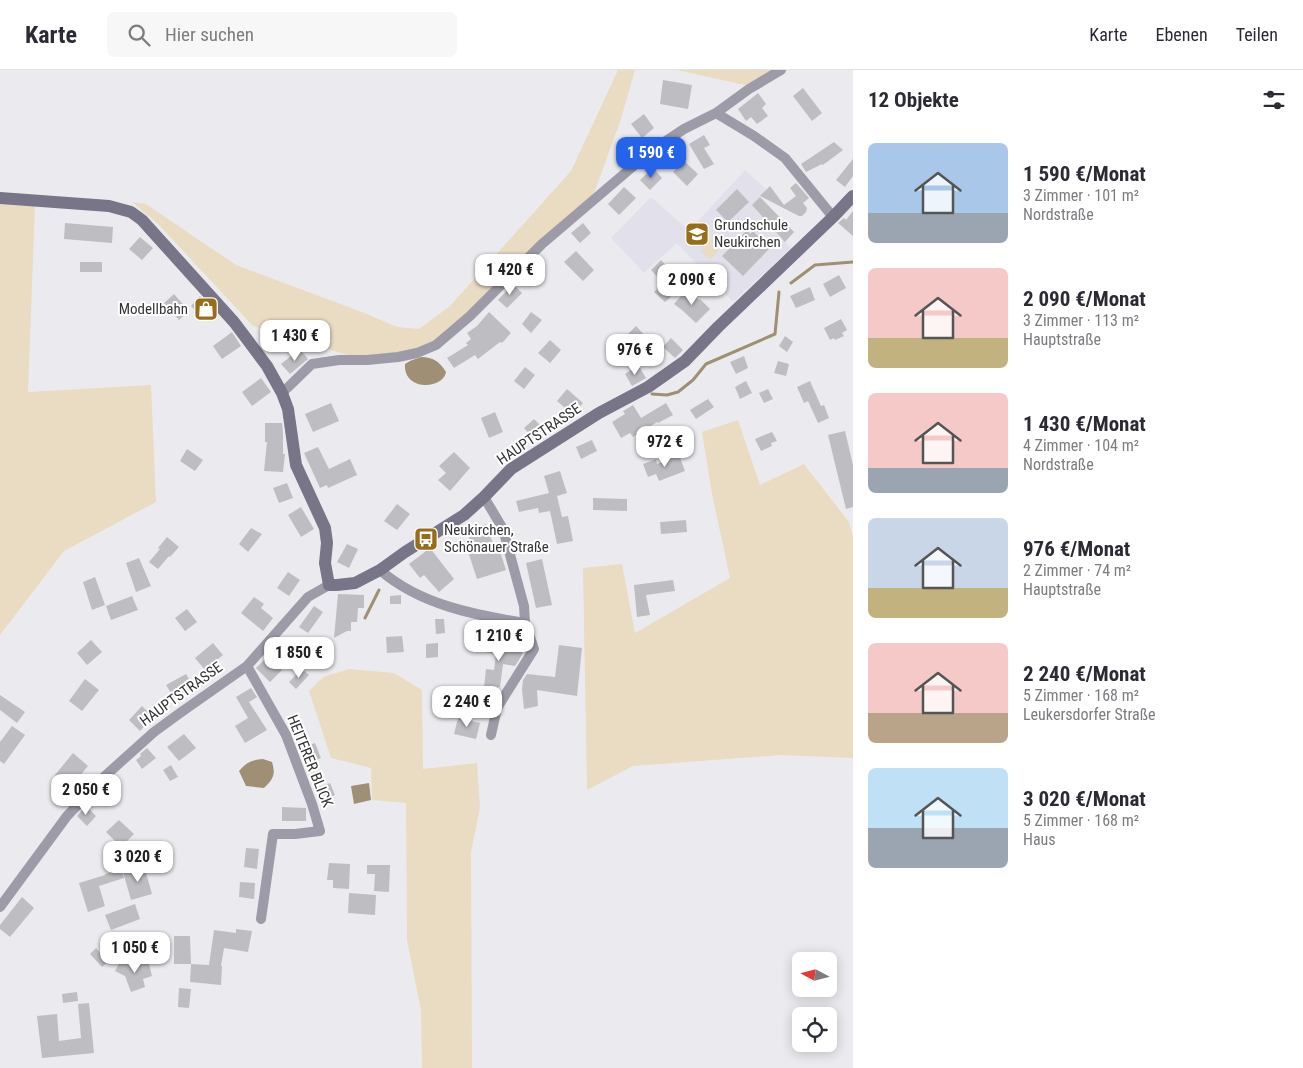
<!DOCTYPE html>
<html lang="de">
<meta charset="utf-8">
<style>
:root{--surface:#fff;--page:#f7f7f7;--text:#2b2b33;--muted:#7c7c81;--line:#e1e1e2;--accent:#2563eb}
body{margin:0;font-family:"Roboto Condensed",sans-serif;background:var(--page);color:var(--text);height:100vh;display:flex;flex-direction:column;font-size:19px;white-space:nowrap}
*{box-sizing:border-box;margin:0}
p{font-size:16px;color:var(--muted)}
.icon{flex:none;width:28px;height:28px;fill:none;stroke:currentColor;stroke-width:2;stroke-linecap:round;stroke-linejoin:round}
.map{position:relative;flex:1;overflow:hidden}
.sheet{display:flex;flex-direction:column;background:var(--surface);width:450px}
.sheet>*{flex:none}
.needle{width:32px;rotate:277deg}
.tools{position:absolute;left:792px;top:882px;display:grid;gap:10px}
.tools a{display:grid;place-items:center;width:45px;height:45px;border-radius:8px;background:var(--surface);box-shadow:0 2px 12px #0003;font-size:25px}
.price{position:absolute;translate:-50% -42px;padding:0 11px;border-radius:10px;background:#fff;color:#222;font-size:16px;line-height:32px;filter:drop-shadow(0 1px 2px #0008)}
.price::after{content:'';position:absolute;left:50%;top:30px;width:15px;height:11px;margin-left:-8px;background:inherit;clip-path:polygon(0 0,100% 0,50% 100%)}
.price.selected{background:var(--accent);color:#fff}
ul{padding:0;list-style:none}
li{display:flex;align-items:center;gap:15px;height:125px;padding:0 15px}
li span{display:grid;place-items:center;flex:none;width:140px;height:100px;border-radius:8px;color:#555}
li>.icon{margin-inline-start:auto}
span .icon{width:60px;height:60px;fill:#fffc;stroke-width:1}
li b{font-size:21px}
h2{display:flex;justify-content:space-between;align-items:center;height:60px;padding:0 15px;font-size:21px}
header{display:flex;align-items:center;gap:30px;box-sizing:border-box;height:70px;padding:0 25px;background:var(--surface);border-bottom:1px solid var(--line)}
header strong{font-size:24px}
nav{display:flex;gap:28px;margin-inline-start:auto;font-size:18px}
.search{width:350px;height:45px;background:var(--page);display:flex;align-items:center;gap:12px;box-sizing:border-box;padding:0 18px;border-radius:8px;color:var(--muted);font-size:19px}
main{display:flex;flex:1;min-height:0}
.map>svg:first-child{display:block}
.built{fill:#e1e0eb}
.green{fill:#eadbc3}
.water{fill:#9f8f75}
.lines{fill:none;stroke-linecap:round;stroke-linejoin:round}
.stream{stroke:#9f8f75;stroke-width:3}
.building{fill:#bebec2}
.street{stroke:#9d9ba8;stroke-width:10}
.secondary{stroke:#777587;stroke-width:12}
.labels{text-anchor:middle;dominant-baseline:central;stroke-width:4;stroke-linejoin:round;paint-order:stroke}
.poi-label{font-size:15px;fill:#343436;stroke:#fff;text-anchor:start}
.street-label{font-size:15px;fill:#343436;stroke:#fff}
</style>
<header>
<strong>Karte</strong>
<div class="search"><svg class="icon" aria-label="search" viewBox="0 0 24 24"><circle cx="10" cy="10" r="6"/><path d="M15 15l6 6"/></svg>Hier suchen</div>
<nav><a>Karte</a><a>Ebenen</a><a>Teilen</a></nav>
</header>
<main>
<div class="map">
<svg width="853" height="998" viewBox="0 0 853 998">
<rect width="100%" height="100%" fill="#ebebef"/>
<path class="built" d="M745,100L767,120L757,130L756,140L791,178L733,232L677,173L644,203L611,168L651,127L689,161Z"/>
<path class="green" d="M618,0H635L621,49L593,126L470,244L433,272L398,285L354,287L253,256L158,154L132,132L146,134L236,195L362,242L397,257L419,259L450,236L571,101Z
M677,0H775L749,16Z
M0,133L35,135L28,322L151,315L156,432L64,481L0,565Z
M715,166L724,174L710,190L701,181Z
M738,350L760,415L804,394L849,452L853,467V688L781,685L633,696L587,720L583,498L622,494L635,563L730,508L712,424L702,362Z
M349,599L394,603L422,620L423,699L477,693L480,738L471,782L472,998H422L421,941L407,870L406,733L372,730L371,698L331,688L309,621L323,607Z"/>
<path class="water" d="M421,287C433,287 440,292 446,302C443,320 403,321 405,294L410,291Z
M263,689L272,692C276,705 273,709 264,718L246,716L239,701C247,692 251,690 263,689Z
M369,713L371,730L354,734L351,716Z"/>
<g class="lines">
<path class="stream" d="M791,213L815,195L853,192
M652,324L667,325L678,322L693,310L706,294L775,264L779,222
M365,548L379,520"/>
</g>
<path class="building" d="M663,10L692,15L688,39L660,34Z
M803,18L822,43L812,51L793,26Z
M758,23L766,34L762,38L768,46L757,54L751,47L746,51L738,39Z
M644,44L654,58L642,68L631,54Z
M704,65L710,75L704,78L714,94L704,99L689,74Z
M834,72L843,80L823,95L822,94L806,102L801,94Z
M853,89V106L845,117L836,110Z
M684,91L698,104L687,116L673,102Z
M653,98L662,108L650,120L640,110Z
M796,113L809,128L803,133L807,138L806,142L802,146H799L760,126L770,116L784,135L796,126L790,118Z
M624,117L636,128L619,145L608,134Z
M737,119L749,132L728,152L716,140Z
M760,127L794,162L785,172L752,135Z
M853,141V166L838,153L844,148L846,150Z
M65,153L113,157L112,173L64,169Z
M583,153L591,163L580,173L571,163Z
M747,160L750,164L753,161L770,178L743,206L722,186L732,176L730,174L739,165L741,166Z
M140,167L153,178L142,190L129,179Z
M576,181L594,200L583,211L564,192Z
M661,190L673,203L663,213L651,200Z
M80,192H102V202H80Z
M839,205L846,218L830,227L823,214Z
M513,214L522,223L507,238L498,230Z
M660,216L671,227L665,232L654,222Z
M810,217L815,230L796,238L790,226Z
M687,219L699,230L700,229L710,239L696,253L682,240L674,234Z
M174,224L189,241L179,250L164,233Z
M200,226L213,240L204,249L191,236Z
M489,242L511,263L502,273L500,272L478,289L475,285L454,298L447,288L468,275L466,273L471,269L467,263L477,256Z
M531,242L542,250L531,263L522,254Z
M841,249L847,260L842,263L844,266L835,270L834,268L830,270L824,258Z
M636,256L651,272L636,288L620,272Z
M232,262L241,276L222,289L213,276Z
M785,266L793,272L787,282L779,276Z
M671,268L683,280L675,288L663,277Z
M550,270L561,280L550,293L538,283Z
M300,279L308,289L290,304L281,294Z
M744,286L748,298L736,304L730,292Z
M778,291L789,294L786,306L774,303Z
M638,295L646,308L632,316L625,304Z
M525,297L535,305L524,319L514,311Z
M261,308L271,322L252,336L242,322Z
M746,311L752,323L740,329L735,317Z
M810,311L821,336L824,335L829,348L818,353L808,331L804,333L797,317Z
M567,319L583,333L573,345L557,331Z
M768,319L773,329L764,333L759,323Z
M708,329L714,337L696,349L690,340Z
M331,333L339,351L313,362L305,344Z
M666,333L673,345L658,353L657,352L633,367L630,363L621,368L612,352L625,344L623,341L633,335L641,348Z
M495,342L503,362L489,368L481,348Z
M534,349L544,359L533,368L524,358Z
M265,353H282L283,363V384H285L283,402L264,401L267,372H265Z
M845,361L853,395V437L846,439L828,365Z
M772,362L777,371L771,373L772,376L761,381L755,369Z
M592,370L597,381L581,389L576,377Z
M318,377L329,399L350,389L357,405L328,418L327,415L320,418L304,383Z
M187,379L203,390L195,401L180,391Z
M454,382L470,398L450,421L438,410L446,403L439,396Z
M679,385L685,401L659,411L656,404L648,407L643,394L656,389L657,394Z
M560,401L567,423L557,426L562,447L568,446L573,471L557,474L550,441L539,443L538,438L519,442L516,431L549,423L544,406Z
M287,413L293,428L279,433L273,418Z
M593,428L627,429V441L593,440Z
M397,434L410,444L397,460L384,451Z
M301,437L314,459L301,467L288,445Z
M686,450L687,462L661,464L660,452Z
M486,454L495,479L499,478L506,500L477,509L465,472L470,470L467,461Z
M251,458L262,464L248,482L239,474Z
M167,467L179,477L170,487L169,486L158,499L149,492L160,479L158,478Z
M347,474L358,479L349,498L337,492Z
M430,478L454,509L439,522L424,505L420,508L409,494Z
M139,488L151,516L136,522L126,493Z
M542,489L552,535L536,538L526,493Z
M288,502L300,510L289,526L277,518Z
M95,507L105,535L92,540L83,512Z
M673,510L675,521L646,525L650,545L637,547L634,515Z
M338,524L364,525V538H358L357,552H351V561H347L334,568Z
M401,525V534H390V526Z
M132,526L138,540L111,550L106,536Z
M254,527L264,534L261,538L273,548L263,561L241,543Z
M314,536L323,542L308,563L299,557Z
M187,539L197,552L185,561L175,548Z
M435,549H444L445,563L436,564Z
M488,563L511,566L510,569L524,572L522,585L515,596L503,594L500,617L496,618L495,629L491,635L482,636L486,599L494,600L496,584L484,582L485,578L481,573V570Z
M402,566L404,582L387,583L386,567Z
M91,570L102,582L87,595L77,583Z
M213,573L223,585L205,600L195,588Z
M438,573V587L426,588V574Z
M559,575L582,578L577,626L537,620L538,636L524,639L522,619L523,610L527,604L555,607Z
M268,586L282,600L270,612L256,598Z
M302,599L309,605L296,619L289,612Z
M186,604L194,617L174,628L166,615Z
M85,609L99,620L82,641L69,631Z
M251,618L257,627L249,632L267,660L245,673L235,656L248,648L236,627Z
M0,625L25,642L17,653L0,640Z
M142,636L153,647L140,661L129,650Z
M458,648L480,653L476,669L454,664Z
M12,656L25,665L4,694L0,691V672Z
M184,664L196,678L179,691L167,677Z
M315,673L321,688L310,693L304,677Z
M147,678L156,688L142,699L136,690L141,686L140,684Z
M73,683L88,696L70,718L55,705Z
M171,695L178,707L170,711L163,700Z
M330,713L335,725L322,731L316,718Z
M86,736L96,746L87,756L77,746Z
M282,737L306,738V751H282Z
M119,750L134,764L121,777L106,762Z
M246,778L259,779L257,799L244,797Z
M329,793L350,794L349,819L333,818V810H327Z
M367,795H390L389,822L374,821L375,804H367Z
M144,796L152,824L131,830L123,802Z
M121,799L124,808L99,816L105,836L88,842L79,813L105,805V804Z
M240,812L255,813L254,829L239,827Z
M349,823L376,825L375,845L348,843Z
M22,827L34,838L10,867L0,859V855Z
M135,834L140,849L111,860L105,845Z
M236,859L252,861L248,882L224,878L221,896H222L221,915L190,912L191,894L209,895L214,860L236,863Z
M174,866H190L191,894H174Z
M96,878L108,892L102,897L90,884Z
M121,890L132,896L148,890L152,906L143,909L145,917L131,922L125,906L115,901Z
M179,918L191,919L189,938L178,937Z
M77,922L78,931L63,933L62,924Z
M89,933L94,983L42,988L37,946L57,944L59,971L81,968L78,934Z"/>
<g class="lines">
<path class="street" d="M716,43L754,66L785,88L833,147
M282,323L312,294L339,290H367L398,287L417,283L436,275L470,246L542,174L651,81L684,59L716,43L749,19L781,0
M484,427L503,459L524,536L525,553L534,579L497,638L491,665
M380,500C420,535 475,545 525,553
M247,596L286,665L312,734L320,761L295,764H273L261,849
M0,837L67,746L105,706L154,662L180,643L247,596L308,527L329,515"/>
<path class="secondary" d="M0,128L109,136L131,142L142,150L234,252L267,296L282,323L288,339L296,395L325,458L327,473L325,493L329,515H337L355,513L380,500L405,482L464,445L484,427L511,399L599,343L648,317L685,291L718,257L833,147L853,126"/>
</g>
<defs>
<g id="school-square" transform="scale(1.25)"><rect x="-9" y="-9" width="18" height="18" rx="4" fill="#986d1a" stroke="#fff"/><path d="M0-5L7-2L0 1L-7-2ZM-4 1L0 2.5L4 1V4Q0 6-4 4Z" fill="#fff"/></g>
<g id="shop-square" transform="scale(1.25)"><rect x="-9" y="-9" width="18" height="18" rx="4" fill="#986d1a" stroke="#fff"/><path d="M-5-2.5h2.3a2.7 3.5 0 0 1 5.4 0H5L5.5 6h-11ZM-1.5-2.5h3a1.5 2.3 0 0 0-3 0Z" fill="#fff"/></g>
<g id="bus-square" transform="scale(1.25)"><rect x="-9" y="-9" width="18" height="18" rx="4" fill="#986d1a" stroke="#fff"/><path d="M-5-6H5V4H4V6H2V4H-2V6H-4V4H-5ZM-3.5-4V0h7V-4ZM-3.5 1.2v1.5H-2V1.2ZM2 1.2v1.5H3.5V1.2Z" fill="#fff"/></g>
</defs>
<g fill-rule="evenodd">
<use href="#school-square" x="697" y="164"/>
<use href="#shop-square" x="206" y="239"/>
<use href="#bus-square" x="426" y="469"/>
</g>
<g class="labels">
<g class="poi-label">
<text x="714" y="155">Grundschule<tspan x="714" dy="17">Neukirchen</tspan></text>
<text x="188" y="239" text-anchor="end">Modellbahn</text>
<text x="444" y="460">Neukirchen,<tspan x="444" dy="17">Schönauer Straße</tspan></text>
</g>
<g class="street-label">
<text transform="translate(539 364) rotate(-34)">HAUPTSTRASSE</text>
<text transform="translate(181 624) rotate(-36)">HAUPTSTRASSE</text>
<text transform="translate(310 691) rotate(68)">HEITERER BLICK</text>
</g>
</g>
</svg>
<div class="tools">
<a><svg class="needle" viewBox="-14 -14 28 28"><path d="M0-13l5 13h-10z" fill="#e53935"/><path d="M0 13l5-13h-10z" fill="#7c7c81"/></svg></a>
<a><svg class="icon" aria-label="locate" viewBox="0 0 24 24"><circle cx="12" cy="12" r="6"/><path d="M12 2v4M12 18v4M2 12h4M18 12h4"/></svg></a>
</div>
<b class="price selected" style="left:651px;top:109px">1 590 €</b>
<b class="price" style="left:510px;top:226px">1 420 €</b>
<b class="price" style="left:692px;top:236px">2 090 €</b>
<b class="price" style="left:295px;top:292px">1 430 €</b>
<b class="price" style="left:635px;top:306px">976 €</b>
<b class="price" style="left:665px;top:398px">972 €</b>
<b class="price" style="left:499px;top:592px">1 210 €</b>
<b class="price" style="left:299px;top:609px">1 850 €</b>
<b class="price" style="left:467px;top:658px">2 240 €</b>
<b class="price" style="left:86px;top:746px">2 050 €</b>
<b class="price" style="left:138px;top:813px">3 020 €</b>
<b class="price" style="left:135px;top:904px">1 050 €</b>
</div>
<section class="sheet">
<h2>12 Objekte<svg class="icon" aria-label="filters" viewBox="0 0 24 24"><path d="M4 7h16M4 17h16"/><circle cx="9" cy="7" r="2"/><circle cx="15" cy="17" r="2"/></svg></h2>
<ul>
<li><span style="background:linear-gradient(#a9c7e8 70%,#9aa5b1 0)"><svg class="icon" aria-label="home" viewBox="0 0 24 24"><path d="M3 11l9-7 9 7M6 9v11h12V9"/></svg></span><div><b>1 590 €/Monat</b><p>3 Zimmer · 101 m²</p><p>Nordstraße</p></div></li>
<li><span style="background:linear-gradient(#f6c9c9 70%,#c2b280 0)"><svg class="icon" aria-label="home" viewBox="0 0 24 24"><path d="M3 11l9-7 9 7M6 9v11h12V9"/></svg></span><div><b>2 090 €/Monat</b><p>3 Zimmer · 113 m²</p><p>Hauptstraße</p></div></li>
<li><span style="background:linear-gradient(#f6c9c9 75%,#9aa5b1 0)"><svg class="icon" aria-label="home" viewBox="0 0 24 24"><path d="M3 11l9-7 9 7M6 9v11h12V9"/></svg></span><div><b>1 430 €/Monat</b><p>4 Zimmer · 104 m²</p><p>Nordstraße</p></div></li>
<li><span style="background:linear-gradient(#c9d6e8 70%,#c2b280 0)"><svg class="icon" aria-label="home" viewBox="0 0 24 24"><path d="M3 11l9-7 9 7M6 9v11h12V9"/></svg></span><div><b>976 €/Monat</b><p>2 Zimmer · 74 m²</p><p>Hauptstraße</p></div></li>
<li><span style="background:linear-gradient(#f6c9c9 70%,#b9a48a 0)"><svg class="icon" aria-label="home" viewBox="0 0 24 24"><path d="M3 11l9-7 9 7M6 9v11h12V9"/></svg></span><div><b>2 240 €/Monat</b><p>5 Zimmer · 168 m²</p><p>Leukersdorfer Straße</p></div></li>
<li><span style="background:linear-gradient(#bfe0f5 60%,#9aa5b1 0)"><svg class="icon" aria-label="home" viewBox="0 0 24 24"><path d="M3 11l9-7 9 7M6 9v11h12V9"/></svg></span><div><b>3 020 €/Monat</b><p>5 Zimmer · 168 m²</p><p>Haus</p></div></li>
</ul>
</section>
</main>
